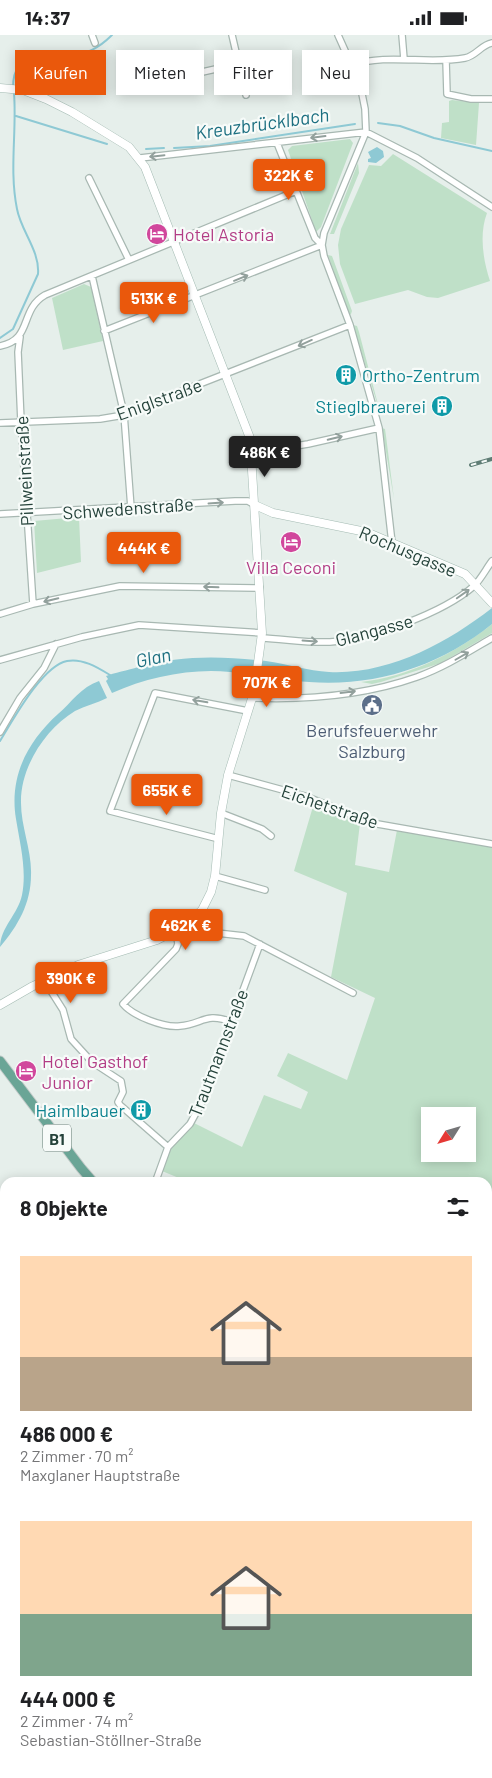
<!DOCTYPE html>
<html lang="de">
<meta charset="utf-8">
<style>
:root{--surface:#fff;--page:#f6f6f6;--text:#202124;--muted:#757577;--accent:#ea580c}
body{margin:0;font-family:Barlow,sans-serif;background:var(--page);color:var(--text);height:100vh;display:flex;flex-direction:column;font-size:19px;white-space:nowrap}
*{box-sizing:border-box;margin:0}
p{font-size:16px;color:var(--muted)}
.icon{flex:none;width:28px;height:28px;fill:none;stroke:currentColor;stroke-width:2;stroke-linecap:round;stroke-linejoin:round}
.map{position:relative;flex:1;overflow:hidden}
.panel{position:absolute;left:0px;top:1142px;width:492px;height:601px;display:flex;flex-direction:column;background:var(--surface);border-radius:15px 15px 0 0;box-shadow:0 2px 12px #0003}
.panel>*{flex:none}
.guide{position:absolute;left:15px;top:15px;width:462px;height:45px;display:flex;gap:10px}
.needle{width:32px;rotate:233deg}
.fabs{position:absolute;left:421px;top:1072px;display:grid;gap:10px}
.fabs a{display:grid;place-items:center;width:55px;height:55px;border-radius:0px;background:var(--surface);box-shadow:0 2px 12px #0003;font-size:25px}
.price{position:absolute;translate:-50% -42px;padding:0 11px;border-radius:5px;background:var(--accent);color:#fff;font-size:16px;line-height:32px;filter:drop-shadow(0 1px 2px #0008)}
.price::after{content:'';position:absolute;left:50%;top:30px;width:15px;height:11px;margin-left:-8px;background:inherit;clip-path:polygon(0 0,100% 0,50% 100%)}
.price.selected{background:#222;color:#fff}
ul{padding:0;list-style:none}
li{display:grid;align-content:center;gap:10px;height:265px;padding:0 20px}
li span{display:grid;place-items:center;height:155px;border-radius:0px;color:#555}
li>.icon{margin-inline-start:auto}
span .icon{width:90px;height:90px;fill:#fffc;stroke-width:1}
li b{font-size:21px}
h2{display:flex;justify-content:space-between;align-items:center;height:60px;padding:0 20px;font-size:21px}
.pill{padding:0 18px;border-radius:0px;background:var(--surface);box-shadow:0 2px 12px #0003;font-size:18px;line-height:45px}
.pill.selected{background:var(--accent);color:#fff}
.status{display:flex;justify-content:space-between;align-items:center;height:35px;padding:0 25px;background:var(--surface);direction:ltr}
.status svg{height:14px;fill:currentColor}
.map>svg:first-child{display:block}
.green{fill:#bfe0c8;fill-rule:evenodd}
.water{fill:#8ec9d4}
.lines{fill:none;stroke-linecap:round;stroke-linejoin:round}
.stream{stroke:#8ec9d4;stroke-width:2}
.street-casing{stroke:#a8b8b2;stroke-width:8}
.secondary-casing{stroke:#a4bbb3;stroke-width:9}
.primary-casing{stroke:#c2cac8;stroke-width:11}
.street{stroke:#fff;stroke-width:5.5}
.secondary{stroke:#fff;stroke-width:8}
.primary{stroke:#6aa596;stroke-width:9}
.rail-casing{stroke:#5f7d75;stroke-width:4}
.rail{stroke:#f7fbf9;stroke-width:2;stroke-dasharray:5.5;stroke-linecap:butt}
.oneway{stroke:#92a09c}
.labels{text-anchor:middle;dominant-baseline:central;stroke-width:4.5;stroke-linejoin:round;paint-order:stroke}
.shield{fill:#f7fbf9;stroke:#637a73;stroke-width:1}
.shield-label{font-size:16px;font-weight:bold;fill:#24423a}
.hotel-label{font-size:18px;fill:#b23c85;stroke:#f7fbf9;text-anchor:start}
.culture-label{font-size:18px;fill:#0d838f;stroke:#f7fbf9;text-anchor:end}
.street-label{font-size:18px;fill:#24423a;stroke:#f7fbf9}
.service-label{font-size:18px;fill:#4e5e75;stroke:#f7fbf9}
.water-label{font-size:19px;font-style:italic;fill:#1c6f80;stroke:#f7fbf9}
</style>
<div class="status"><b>14:37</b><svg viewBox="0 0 49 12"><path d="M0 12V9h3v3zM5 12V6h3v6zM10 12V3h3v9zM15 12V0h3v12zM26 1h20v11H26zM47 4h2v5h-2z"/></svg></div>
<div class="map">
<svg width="492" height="1743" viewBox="0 0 492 1743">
<rect width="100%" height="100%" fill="#e6efeb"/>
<path class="green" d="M452,65L479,68L476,110L441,103L442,88L449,87V66Z
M350,104L353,108L321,192L316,197L288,115L292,111Z
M393,119L487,178C479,199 483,225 490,246L438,263L427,262L408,255L355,269L340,229L338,210L341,194L369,130L381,131Z
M358,128L359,138L334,199H330Z
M328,220L332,221L352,276L351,279L349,280Z
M84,249L91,252L103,306L63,315L52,263Z
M353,290L357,291L359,297L381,381Z
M382,393L385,394L386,401L394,464Z
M79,482L81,527L37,538L34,486Z
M492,589V598L441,628L381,647L372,649L361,647C408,642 456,618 492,589Z
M314,768L360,788L355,830L389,837L397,795L492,812V1217L488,1233V1148H191L162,1136C165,1127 168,1116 175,1109C182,1101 188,1098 194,1088L242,1112L264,1060L301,1074L308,1057L277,1041L288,1018L347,1045L375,963L331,942L347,858L294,836ZM430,1081H468V1119H430Z
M488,1310L492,1311V1461L488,1460Z"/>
<path class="water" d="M377,112L383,116L384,122L376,128L368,127V124L371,123L368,117Z
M492,573V589C440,631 376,652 309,647C283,646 256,640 230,637C191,633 148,642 112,658L106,646L108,644L106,641C113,638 129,635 138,632C180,620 222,621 266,626C287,629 308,636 329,637C388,640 447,608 492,573Z
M99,646L107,663C97,668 85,671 75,676C45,694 20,733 21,768C21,792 32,816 31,840C31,868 18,891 0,912C0,893 18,879 22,860C27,835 20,809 16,784C9,742 27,707 58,679C72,667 81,652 99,646Z"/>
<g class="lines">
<path class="stream" d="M13,53C13,46 14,37 19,31C34,10 50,21 71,20C87,20 101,11 112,0
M16,81L107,109
M378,88L400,91L434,103L492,116
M174,113L210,111L355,89
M146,114L164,113
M0,303L13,294L38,239C40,216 21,196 17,174C9,135 17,96 14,58
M0,706C13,685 42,631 67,626C82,623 97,632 110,640"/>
<g class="street-casing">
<path id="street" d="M92,0L95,8
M232,0L246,60
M338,0L360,49L365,74L366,97L324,198L322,210L324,221L350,290L379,393L392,508
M402,0L404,24
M446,25L447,59L471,64H492
M352,30C388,18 428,30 465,23C476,21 481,10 492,8
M180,42L238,29
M140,123L366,97L417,123L492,172
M89,143L129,225
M92,241L124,379L131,473
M104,296L322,210L315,203L277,108
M20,302L18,317L21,387L33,569
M0,311C33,305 19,275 45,260L296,156
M0,388L100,384L118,381L350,290
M252,418L308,409L379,393
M0,479L235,466H248L255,470
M0,579L33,569L120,551L260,553
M262,603C284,604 308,608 330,607C372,604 443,578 474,551C481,544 486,534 492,526
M0,625L82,602L139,590L262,598
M253,663C306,665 366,660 417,642C443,633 468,617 492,603
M0,697L20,663L44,633L56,609
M228,740L305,761L372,788L492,809
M221,778L262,794L271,801
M219,804L110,776L155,658L248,676
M215,841L265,855
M189,888L199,896L244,901L353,958
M176,896L178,909L176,914L123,969C133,981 164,993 180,991C203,989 205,977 232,987
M44,945L63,975L71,1004L92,1027L121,1046L123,1057L118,1067L120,1070L168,1112
M155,1148L168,1112L190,1089L202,1067L260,909
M0,1191L5,1188
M488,1231L492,1216
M0,1316L5,1312
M0,1477H5
M488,1500L492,1504
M0,1544L5,1572
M0,1599L5,1598
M45,1739L47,1743
M231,1739L232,1743
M324,1739L326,1743"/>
</g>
<g class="secondary-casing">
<path id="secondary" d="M0,53L23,55L46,64L72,77L129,112L145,132L250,403L262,598L254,657L228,740L221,778L215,841L211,857L202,875L183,892L157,905L78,930L33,951L0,970
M255,470L273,478L366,497L465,539L492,568"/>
</g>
<g class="primary-casing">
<path id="primary" d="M0,1026L81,1133L94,1148
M488,1303L492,1304"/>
</g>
<use href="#street" class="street"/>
<use href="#secondary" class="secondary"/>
<use href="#primary" class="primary"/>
<g class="rail-casing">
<path id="rail" d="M471,430L492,424
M488,1572L492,1568
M0,1705L5,1703"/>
</g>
<use href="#rail" class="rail"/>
</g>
<defs><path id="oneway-shaft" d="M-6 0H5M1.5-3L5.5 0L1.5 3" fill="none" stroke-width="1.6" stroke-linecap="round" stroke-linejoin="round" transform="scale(1.25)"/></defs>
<g class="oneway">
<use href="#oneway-shaft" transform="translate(318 102) rotate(173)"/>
<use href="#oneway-shaft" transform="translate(157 121) rotate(174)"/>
<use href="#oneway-shaft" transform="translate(241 243) rotate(-22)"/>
<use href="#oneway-shaft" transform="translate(305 308) rotate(156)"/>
<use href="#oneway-shaft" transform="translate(335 403) rotate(-13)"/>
<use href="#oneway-shaft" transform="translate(216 468) rotate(-4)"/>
<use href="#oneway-shaft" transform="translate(211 552) rotate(-178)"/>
<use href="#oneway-shaft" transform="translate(463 559) rotate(-35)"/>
<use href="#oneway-shaft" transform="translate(51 565) rotate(167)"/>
<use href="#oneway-shaft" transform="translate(310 606) rotate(4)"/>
<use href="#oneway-shaft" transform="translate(462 621) rotate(-30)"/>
<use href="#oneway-shaft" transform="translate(348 657) rotate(-7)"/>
<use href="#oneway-shaft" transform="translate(200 666) rotate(-170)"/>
</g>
<defs>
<g id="hotel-disc" transform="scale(1.125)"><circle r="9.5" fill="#d1479c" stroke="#f7fbf9"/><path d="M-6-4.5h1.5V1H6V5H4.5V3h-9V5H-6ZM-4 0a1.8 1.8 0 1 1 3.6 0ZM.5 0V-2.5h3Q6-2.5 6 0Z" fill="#fff"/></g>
<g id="building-disc" transform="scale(1.125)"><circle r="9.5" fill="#0f9aa8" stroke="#f7fbf9"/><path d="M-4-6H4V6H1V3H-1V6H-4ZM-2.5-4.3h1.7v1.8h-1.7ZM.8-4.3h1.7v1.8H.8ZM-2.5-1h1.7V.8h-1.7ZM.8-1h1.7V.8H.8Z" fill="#fff"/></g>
<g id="civic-disc" transform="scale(1.125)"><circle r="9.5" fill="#5c6f8a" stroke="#f7fbf9"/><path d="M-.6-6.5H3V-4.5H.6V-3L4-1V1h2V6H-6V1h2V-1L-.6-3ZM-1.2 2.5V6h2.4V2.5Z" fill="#fff"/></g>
</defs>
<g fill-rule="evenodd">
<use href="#hotel-disc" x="157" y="199"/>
<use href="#building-disc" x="346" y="340"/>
<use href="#building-disc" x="442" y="371"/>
<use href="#hotel-disc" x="291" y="507"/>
<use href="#civic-disc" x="372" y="670"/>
<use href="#hotel-disc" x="26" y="1036"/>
<use href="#building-disc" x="141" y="1075"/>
</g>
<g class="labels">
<rect class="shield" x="43" y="1089.5" width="28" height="27" rx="4"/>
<g class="shield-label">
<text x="57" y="1103">B1</text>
</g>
<g class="hotel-label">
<text x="173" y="199">Hotel Astoria</text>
<text x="291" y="532" text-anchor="middle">Villa Ceconi</text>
<text x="42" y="1026">Hotel Gasthof<tspan x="42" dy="21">Junior</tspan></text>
</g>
<g class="culture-label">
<text x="362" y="340" text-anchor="start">Ortho-Zentrum</text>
<text x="426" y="371">Stieglbrauerei</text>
<text x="125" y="1075">Haimlbauer</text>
</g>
<g class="street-label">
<text transform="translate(159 364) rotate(-20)">Eniglstraße</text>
<text transform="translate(24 436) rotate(-93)">Pillweinstraße</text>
<text transform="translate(128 473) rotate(-4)">Schwedenstraße</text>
<text transform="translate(408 516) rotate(23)">Rochusgasse</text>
<text transform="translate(374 595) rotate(-15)">Glangasse</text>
<text transform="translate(330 771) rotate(19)">Eichetstraße</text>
<text transform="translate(218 1018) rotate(-69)">Trautmannstraße</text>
</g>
<g class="service-label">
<text x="372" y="695">Berufsfeuerwehr<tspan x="372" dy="21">Salzburg</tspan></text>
</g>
<g class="water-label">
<text transform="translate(262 88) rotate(-8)">Kreuzbrücklbach</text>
<text transform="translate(153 622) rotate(-12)">Glan</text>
</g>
</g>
</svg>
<div class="fabs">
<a><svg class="needle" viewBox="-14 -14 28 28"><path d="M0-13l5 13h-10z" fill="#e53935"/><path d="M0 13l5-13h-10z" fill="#757577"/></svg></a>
</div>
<b class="price" style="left:289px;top:166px">322K €</b>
<b class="price" style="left:154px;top:289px">513K €</b>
<b class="price selected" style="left:265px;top:443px">486K €</b>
<b class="price" style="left:144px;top:539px">444K €</b>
<b class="price" style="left:267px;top:673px">707K €</b>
<b class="price" style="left:167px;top:781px">655K €</b>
<b class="price" style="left:186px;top:916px">462K €</b>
<b class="price" style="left:71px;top:969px">390K €</b>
<div class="guide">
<a class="pill selected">Kaufen</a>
<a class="pill">Mieten</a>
<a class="pill">Filter</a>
<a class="pill">Neu</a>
</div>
<section class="panel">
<h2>8 Objekte<svg class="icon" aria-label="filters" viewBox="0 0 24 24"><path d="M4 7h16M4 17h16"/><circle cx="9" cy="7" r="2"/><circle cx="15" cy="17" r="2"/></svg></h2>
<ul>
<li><span style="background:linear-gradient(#ffd9b3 65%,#b9a48a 0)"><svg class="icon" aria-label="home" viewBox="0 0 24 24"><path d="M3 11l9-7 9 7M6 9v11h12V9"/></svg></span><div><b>486 000 €</b><p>2 Zimmer · 70 m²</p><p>Maxglaner Hauptstraße</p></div></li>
<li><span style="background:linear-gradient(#ffd9b3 60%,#7fa58c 0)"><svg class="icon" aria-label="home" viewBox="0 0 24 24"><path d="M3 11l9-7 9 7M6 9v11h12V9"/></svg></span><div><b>444 000 €</b><p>2 Zimmer · 74 m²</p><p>Sebastian-Stöllner-Straße</p></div></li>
</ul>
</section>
</div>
